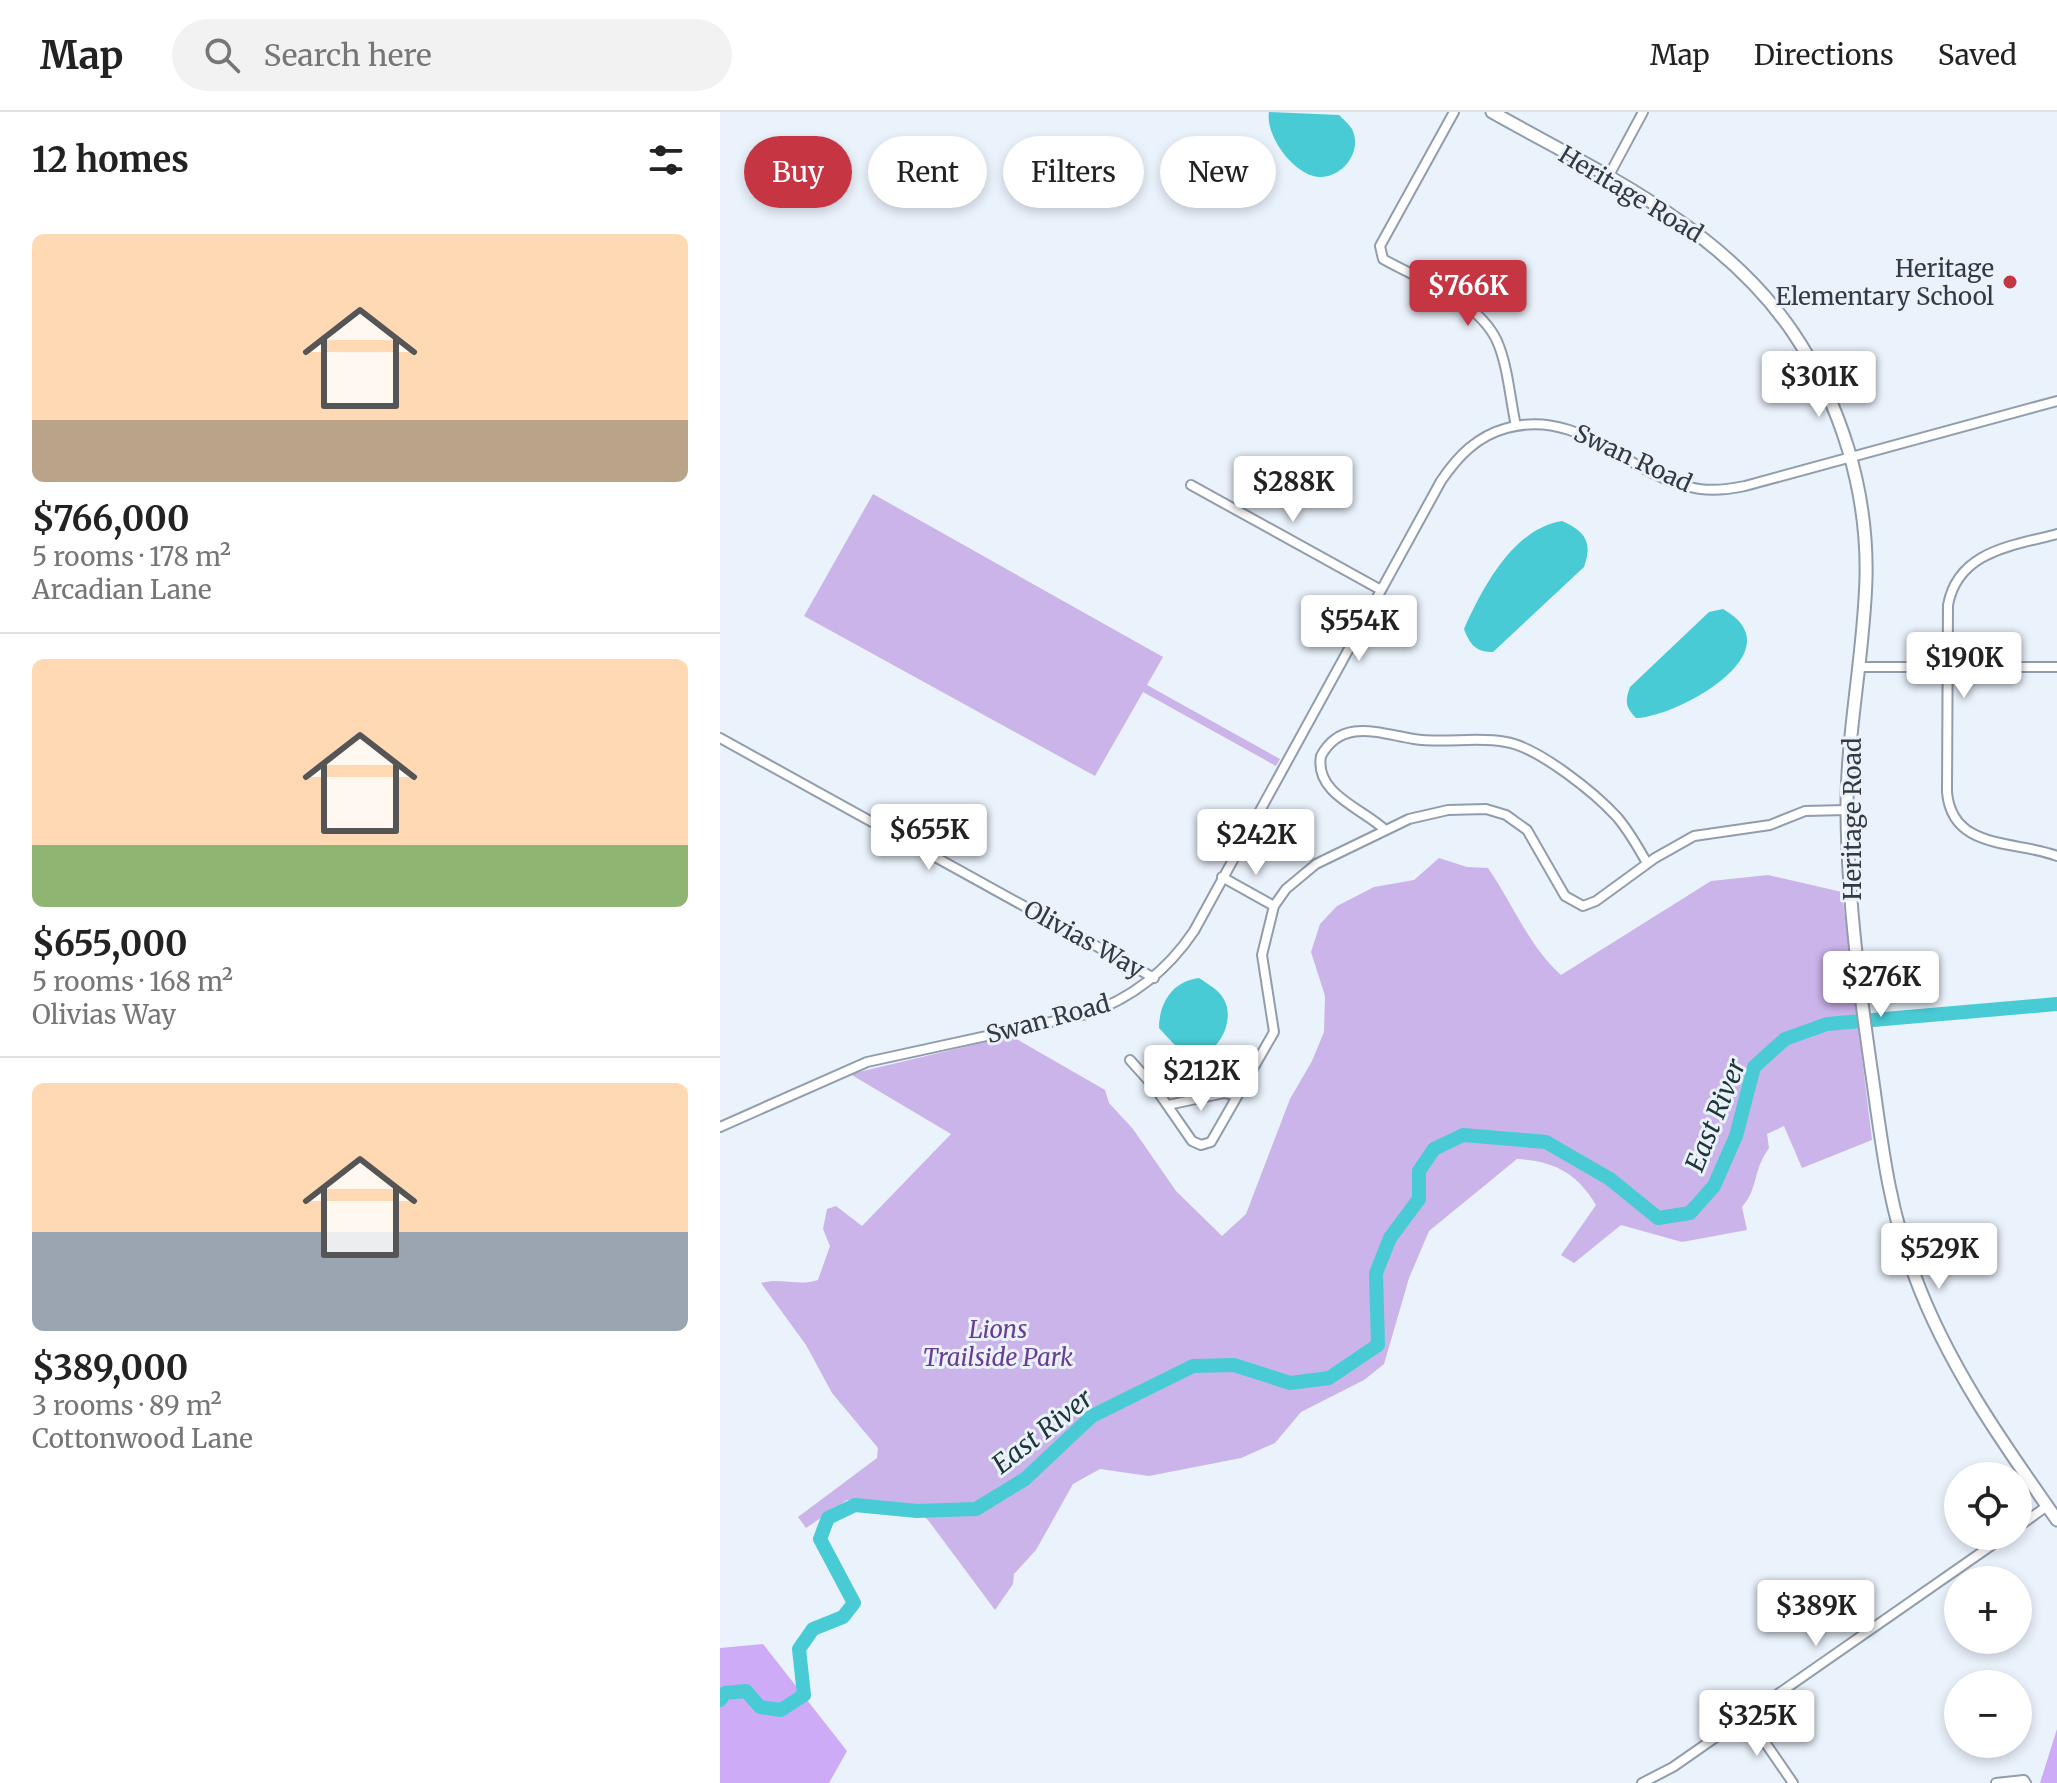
<!DOCTYPE html>
<meta charset="utf-8">
<style>
:root{--surface:#fff;--page:#f2f2f2;--text:#222;--muted:#767676;--line:#e0e0e0;--accent:#c53542}
body{margin:0;font-family:Merriweather,serif;background:var(--page);color:var(--text);height:100vh;display:flex;flex-direction:column;font-size:30px;white-space:nowrap}
*{box-sizing:border-box;margin:0}
p{font-size:26px;color:var(--muted)}
.icon{flex:none;width:44px;height:44px;fill:none;stroke:currentColor;stroke-width:2;stroke-linecap:round;stroke-linejoin:round}
.map{position:relative;flex:1;overflow:hidden}
.panel{display:flex;flex-direction:column;background:var(--surface);width:720px}
.panel>*{flex:none}
.hud{position:absolute;left:24px;top:24px;width:760px;height:72px;display:flex;gap:16px}
.tools{position:absolute;left:1224px;top:1350px;display:grid;gap:16px}
.tools a{display:grid;place-items:center;width:88px;height:88px;border-radius:50%;background:var(--surface);box-shadow:0 4px 12px #0003;font-size:40px}
.price{position:absolute;translate:-50% -68px;padding:0 18px;border-radius:8px;background:#fff;color:#222;font-size:26px;line-height:52px;filter:drop-shadow(0 2px 4px #0008)}
.price::after{content:'';position:absolute;left:50%;top:48px;width:24px;height:18px;margin-left:-12px;background:inherit;clip-path:polygon(0 0,100% 0,50% 100%)}
.price.selected{background:var(--accent);color:#fff}
ul{padding:0;list-style:none}
li{display:grid;align-content:center;gap:16px;height:424px;padding:0 32px}
li+li{border-top:2px solid var(--line)}
li span{display:grid;place-items:center;height:248px;border-radius:12px;color:#555}
li>.icon{margin-inline-start:auto}
span .icon{width:144px;height:144px;fill:#fffc;stroke-width:1}
li b{font-size:34px}
h2{display:flex;justify-content:space-between;align-items:center;height:96px;padding:0 32px;font-size:34px}
.pill{padding:0 28px;border-radius:36px;background:var(--surface);box-shadow:0 4px 12px #0003;font-size:28px;line-height:72px}
.pill.selected{background:var(--accent);color:#fff}
header{display:flex;align-items:center;gap:48px;box-sizing:border-box;height:112px;padding:0 40px;background:var(--surface);border-bottom:2px solid var(--line)}
header strong{font-size:38px}
nav{display:flex;gap:44px;margin-inline-start:auto;font-size:28px}
.search{width:560px;height:72px;background:var(--page);display:flex;align-items:center;gap:20px;box-sizing:border-box;padding:0 28px;border-radius:44px;color:var(--muted);font-size:30px}
main{display:flex;flex:1;min-height:0}
.map>svg:first-child{display:block}
.green{fill:#cbb4e9}
.forest{fill:#cdabf7}
.water{fill:#49cbd5}
.lines{fill:none;stroke-linecap:round;stroke-linejoin:round}
.river{stroke:#49cbd5;stroke-width:14}
.minor-casing{stroke:#919dac;stroke-width:12}
.secondary-casing{stroke:#919dac;stroke-width:15}
.minor{stroke:#fff;stroke-width:8}
.secondary{stroke:#fff;stroke-width:11}
.poi-dot{fill:#c53542;stroke:#eaf2fc;stroke-width:3}
.labels{text-anchor:middle;dominant-baseline:central;stroke-width:6;stroke-linejoin:round;paint-order:stroke}
.street-label{font-size:24px;fill:#353a40;stroke:#eaf2fc}
.poi-label{font-size:24px;fill:#353a40;stroke:#eaf2fc;text-anchor:end}
.park-label{font-size:24px;font-style:italic;fill:#693d95;stroke:#eaf2fc}
.water-label{font-size:26px;font-style:italic;fill:#1f3537;stroke:#eaf2fc}
</style>
<header>
<strong>Map</strong>
<div class="search"><svg class="icon" aria-label="search" viewBox="0 0 24 24"><circle cx="10" cy="10" r="6"/><path d="M15 15l6 6"/></svg>Search here</div>
<nav><a>Map</a><a>Directions</a><a>Saved</a></nav>
</header>
<main>
<section class="panel">
<h2>12 homes<svg class="icon" aria-label="filters" viewBox="0 0 24 24"><path d="M4 7h16M4 17h16"/><circle cx="9" cy="7" r="2"/><circle cx="15" cy="17" r="2"/></svg></h2>
<ul>
<li><span style="background:linear-gradient(#ffd9b3 75%,#b9a48a 0)"><svg class="icon" aria-label="home" viewBox="0 0 24 24"><path d="M3 11l9-7 9 7M6 9v11h12V9"/></svg></span><div><b>$766,000</b><p>5 rooms · 178 m²</p><p>Arcadian Lane</p></div></li>
<li><span style="background:linear-gradient(#ffd9b3 75%,#8fb573 0)"><svg class="icon" aria-label="home" viewBox="0 0 24 24"><path d="M3 11l9-7 9 7M6 9v11h12V9"/></svg></span><div><b>$655,000</b><p>5 rooms · 168 m²</p><p>Olivias Way</p></div></li>
<li><span style="background:linear-gradient(#ffd9b3 60%,#9aa5b1 0)"><svg class="icon" aria-label="home" viewBox="0 0 24 24"><path d="M3 11l9-7 9 7M6 9v11h12V9"/></svg></span><div><b>$389,000</b><p>3 rooms · 89 m²</p><p>Cottonwood Lane</p></div></li>
</ul>
</section>
<div class="map">
<svg width="1337" height="1671" viewBox="0 0 1337 1671">
<rect width="100%" height="100%" fill="#eaf2fc"/>
<path class="green" d="M153,382L443,545L427,573L560,647L556,654L423,580L375,664L84,504Z
M719,746L747,755L768,756C793,792 808,833 841,863L991,769L1048,763L1122,780L1152,1028L1082,1056L1064,1014L1047,1022L1049,1036C1032,1060 1039,1075 1022,1095L1027,1118L962,1130L901,1113L854,1151L841,1143L876,1093C857,1061 834,1049 797,1047L709,1119L689,1166L664,1252L644,1268L581,1300L555,1331L521,1346L429,1364L380,1357L353,1372L316,1438L294,1462L293,1472L275,1498L208,1408L189,1392L127,1388L86,1416L78,1405L157,1346L158,1336L112,1281L86,1233L41,1171C61,1165 77,1175 98,1168L110,1134L103,1117L107,1097L116,1094L142,1114L231,1022L130,962L291,924L385,978L389,991L413,1017L456,1079L502,1124L526,1102L570,987L592,949L604,920L605,884L591,840L600,812L617,794L654,775L694,768Z"/>
<path class="forest" d="M43,1532L127,1639L109,1671H0V1536Z
M1337,1617V1671H1320Z"/>
<path class="water" d="M549,0L619,3C623,7 629,12 632,17C643,39 623,66 599,65C573,63 545,23 549,0Z
M842,409C865,419 873,430 864,455L773,540C756,540 750,533 744,517C763,475 793,417 842,409Z
M1003,497C1078,539 957,605 916,606C905,595 905,589 910,575L989,500Z
M479,866C489,873 502,879 506,892C514,914 494,950 468,941C456,937 448,925 439,916C439,892 452,869 479,866Z"/>
<g class="lines">
<path class="river" d="M0,1588L5,1581L26,1579L40,1595L61,1598L84,1583L79,1537L93,1517L123,1505L134,1491L100,1427L108,1406L135,1393L197,1399L256,1397L305,1367L372,1304L473,1254L514,1253L570,1271L609,1266L658,1233L656,1161L670,1126L699,1087V1059L714,1037L743,1023L826,1030L890,1067L938,1106L970,1101L994,1074L1016,1024L1034,955L1065,927L1107,912L1337,892"/>
<g class="minor-casing">
<path id="minor" d="M734,0L660,134L663,147C700,168 758,188 777,229C788,254 790,287 796,314
M888,65L923,0
M471,373L661,478
M1337,422C1292,434 1238,439 1228,493L1227,680C1232,739 1296,728 1337,744
M1138,555H1337
M0,626L434,866
M665,718C644,697 594,682 601,644C622,605 661,622 694,627C725,632 756,624 786,630C818,635 875,681 897,705C909,719 918,735 927,751
M502,765L554,794
M410,948L436,977L472,1029L481,1033L491,1030L554,920L542,843L554,794L566,777L596,752L689,707L728,698L766,697L786,703L807,718L845,784L863,794L876,789L935,746L974,724L1050,713L1085,699L1127,698
M448,993L504,981L515,983
M0,1015L147,950L367,902C413,886 447,859 474,819L721,369C738,344 757,324 787,316C860,296 904,360 970,375C988,380 1006,378 1025,374L1337,289
M1298,1415L1327,1394
M1027,1604L1073,1671
M922,1671L953,1655L1285,1424
M1276,1671L1304,1668L1306,1671"/>
</g>
<g class="secondary-casing">
<path id="secondary" d="M772,0C880,61 999,113 1072,219C1121,291 1148,379 1146,466C1144,545 1126,623 1127,702C1128,792 1140,881 1153,970C1162,1035 1170,1100 1194,1162C1227,1252 1282,1330 1337,1408"/>
</g>
<use href="#minor" class="minor"/>
<use href="#secondary" class="secondary"/>
</g>
<circle class="poi-dot" cx="1290" cy="170" r="8"/>
<g class="labels">
<g class="street-label">
<text transform="translate(911 82) rotate(31)">Heritage Road</text>
<text transform="translate(913 346) rotate(25)">Swan Road</text>
<text transform="translate(1132 707) rotate(-90)">Heritage Road</text>
<text transform="translate(364 827) rotate(29)">Olivias Way</text>
<text transform="translate(328 907) rotate(-15)">Swan Road</text>
</g>
<g class="poi-label">
<text x="1274" y="156">Heritage<tspan x="1274" dy="28">Elementary School</tspan></text>
</g>
<g class="park-label">
<text x="278" y="1217">Lions<tspan x="278" dy="28">Trailside Park</tspan></text>
</g>
<g class="water-label">
<text transform="translate(995 1003) rotate(-68)">East River</text>
<text transform="translate(322 1319) rotate(-38)">East River</text>
</g>
</g>
</svg>
<div class="tools">
<a><svg class="icon" aria-label="locate" viewBox="0 0 24 24"><circle cx="12" cy="12" r="6"/><path d="M12 2v4M12 18v4M2 12h4M18 12h4"/></svg></a>
<a>+</a>
<a>−</a>
</div>
<b class="price selected" style="left:748px;top:216px">$766K</b>
<b class="price" style="left:1099px;top:307px">$301K</b>
<b class="price" style="left:573px;top:412px">$288K</b>
<b class="price" style="left:639px;top:551px">$554K</b>
<b class="price" style="left:1244px;top:588px">$190K</b>
<b class="price" style="left:209px;top:760px">$655K</b>
<b class="price" style="left:536px;top:765px">$242K</b>
<b class="price" style="left:1161px;top:907px">$276K</b>
<b class="price" style="left:481px;top:1001px">$212K</b>
<b class="price" style="left:1219px;top:1179px">$529K</b>
<b class="price" style="left:1096px;top:1536px">$389K</b>
<b class="price" style="left:1037px;top:1646px">$325K</b>
<div class="hud">
<a class="pill selected">Buy</a>
<a class="pill">Rent</a>
<a class="pill">Filters</a>
<a class="pill">New</a>
</div>
</div>
</main>
